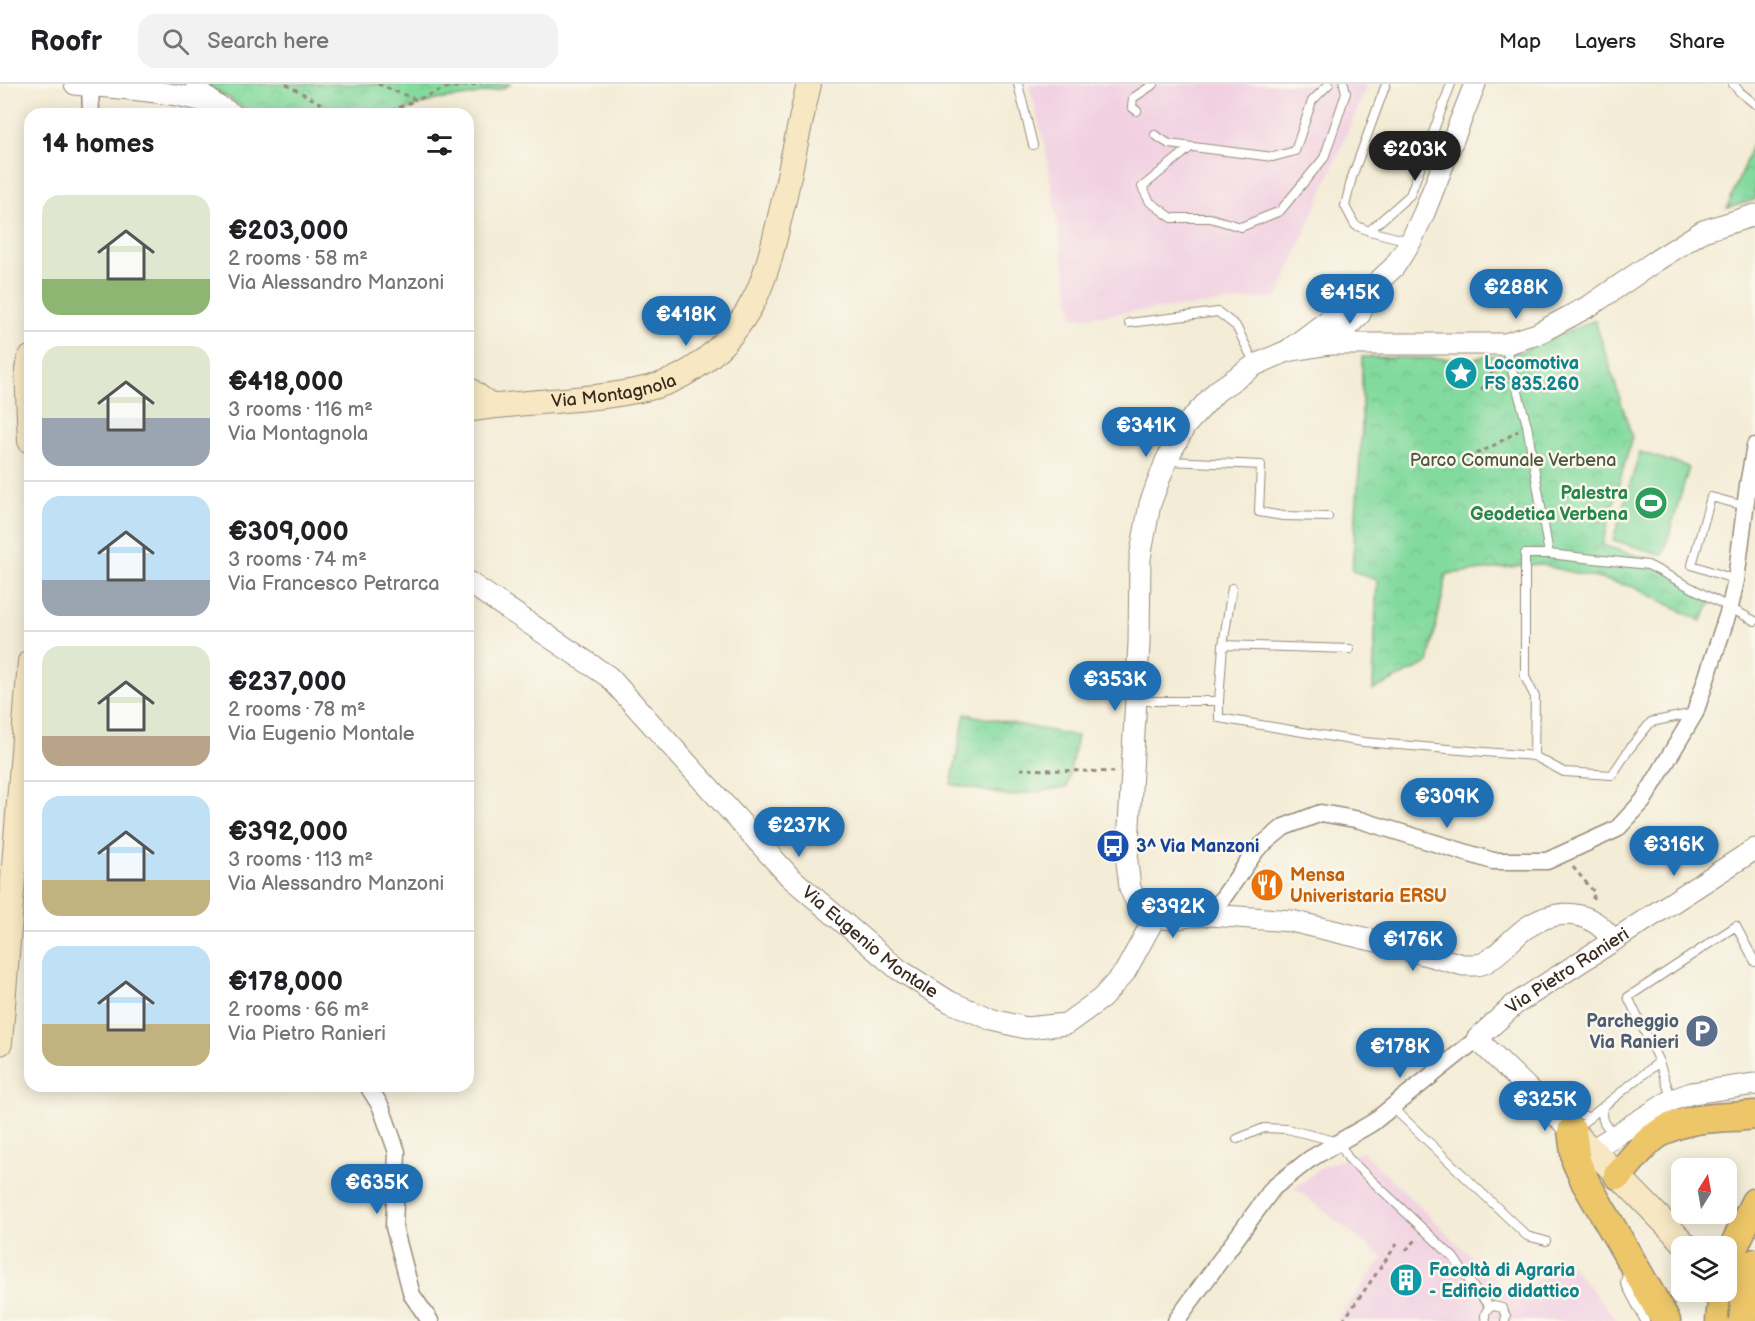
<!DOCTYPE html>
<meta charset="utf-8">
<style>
:root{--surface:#fff;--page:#f2f2f2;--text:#202124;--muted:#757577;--line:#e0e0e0;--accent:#1f6fb2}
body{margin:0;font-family:"Balsamiq Sans",sans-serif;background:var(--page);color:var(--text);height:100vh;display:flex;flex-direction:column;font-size:22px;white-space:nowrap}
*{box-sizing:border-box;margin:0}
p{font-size:20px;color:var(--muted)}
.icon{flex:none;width:33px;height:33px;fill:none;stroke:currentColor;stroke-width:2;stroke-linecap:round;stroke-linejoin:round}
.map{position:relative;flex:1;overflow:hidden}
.side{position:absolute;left:24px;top:24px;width:450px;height:984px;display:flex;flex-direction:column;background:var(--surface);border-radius:18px;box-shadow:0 3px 15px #0003}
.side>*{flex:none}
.needle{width:39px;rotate:11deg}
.tools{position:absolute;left:1671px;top:1074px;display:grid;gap:12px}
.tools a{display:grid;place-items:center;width:66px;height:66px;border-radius:12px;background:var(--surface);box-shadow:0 3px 15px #0003;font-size:30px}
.price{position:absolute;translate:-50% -51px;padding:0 14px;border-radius:21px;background:var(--accent);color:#fff;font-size:20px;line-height:39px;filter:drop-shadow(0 2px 3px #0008)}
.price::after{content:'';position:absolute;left:50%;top:36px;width:18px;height:14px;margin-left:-9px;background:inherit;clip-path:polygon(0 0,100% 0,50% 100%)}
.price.active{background:#222;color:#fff}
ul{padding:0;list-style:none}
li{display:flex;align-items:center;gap:18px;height:150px;padding:0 18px}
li+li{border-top:2px solid var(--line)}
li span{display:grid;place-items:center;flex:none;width:168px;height:120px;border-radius:18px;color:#555}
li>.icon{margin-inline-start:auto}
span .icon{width:72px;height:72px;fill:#fffc;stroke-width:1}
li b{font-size:26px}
h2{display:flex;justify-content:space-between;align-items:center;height:72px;padding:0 18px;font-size:26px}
header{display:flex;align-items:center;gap:36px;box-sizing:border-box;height:84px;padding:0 30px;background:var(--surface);border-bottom:2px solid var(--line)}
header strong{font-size:28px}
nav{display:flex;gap:33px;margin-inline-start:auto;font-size:21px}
.search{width:420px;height:54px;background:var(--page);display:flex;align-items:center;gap:15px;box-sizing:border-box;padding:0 21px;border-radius:18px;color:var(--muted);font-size:22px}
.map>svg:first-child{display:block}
.built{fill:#f1d0e2}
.grass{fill:#83da9f;stroke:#5f825e;stroke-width:1.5}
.park{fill:url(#park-crowns);stroke:#5f825e;stroke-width:1.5}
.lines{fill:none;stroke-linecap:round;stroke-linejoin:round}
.service-casing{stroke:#978b7a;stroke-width:10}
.minor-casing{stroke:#978b7a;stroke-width:19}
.tertiary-casing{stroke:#978b7a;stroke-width:23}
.secondary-casing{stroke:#978b7a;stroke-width:26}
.trunk-casing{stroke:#978b7a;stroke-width:31}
.path{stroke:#978b7a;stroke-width:3;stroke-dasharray:4.5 4.5;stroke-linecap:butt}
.service{stroke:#fff;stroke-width:8}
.minor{stroke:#fff;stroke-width:16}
.tertiary{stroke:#fff;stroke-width:21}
.secondary{stroke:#f7e8c3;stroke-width:24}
.trunk{stroke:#ecc669;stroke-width:28}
.trunk-bridge-casing{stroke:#978b7a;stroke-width:31;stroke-linecap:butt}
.trunk-bridge{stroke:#ecc669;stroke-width:28}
.labels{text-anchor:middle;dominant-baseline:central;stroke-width:5;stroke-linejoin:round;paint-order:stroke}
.culture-label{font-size:18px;font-weight:bold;fill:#0d838f;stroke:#fbf7ec;text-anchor:start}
.street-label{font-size:18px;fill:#3b2a1e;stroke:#fbf7ec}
.park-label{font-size:18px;fill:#4d563e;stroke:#fbf7ec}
.leisure-label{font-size:18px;font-weight:bold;fill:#27864d;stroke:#fbf7ec;text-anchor:end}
.transit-label{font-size:18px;font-weight:bold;fill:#164399;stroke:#fbf7ec;text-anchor:start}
.food-label{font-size:18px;font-weight:bold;fill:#c56008;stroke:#fbf7ec;text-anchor:start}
.service-label{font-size:18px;font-weight:bold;fill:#4e5e75;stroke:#fbf7ec;text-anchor:end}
</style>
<header>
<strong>Roofr</strong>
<div class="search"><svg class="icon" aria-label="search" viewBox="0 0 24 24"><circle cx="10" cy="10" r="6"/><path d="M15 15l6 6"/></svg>Search here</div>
<nav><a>Map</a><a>Layers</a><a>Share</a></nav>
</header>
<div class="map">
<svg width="1755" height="1237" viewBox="0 0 1755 1237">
<defs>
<pattern id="park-crowns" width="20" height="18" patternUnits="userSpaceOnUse" patternTransform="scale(1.5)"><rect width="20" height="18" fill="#83da9f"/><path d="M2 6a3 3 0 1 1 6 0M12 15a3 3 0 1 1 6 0" fill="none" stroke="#72bb88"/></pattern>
</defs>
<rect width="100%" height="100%" fill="#fbf7ec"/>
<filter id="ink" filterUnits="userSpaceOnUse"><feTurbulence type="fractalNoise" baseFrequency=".0167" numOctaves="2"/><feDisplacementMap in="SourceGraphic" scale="12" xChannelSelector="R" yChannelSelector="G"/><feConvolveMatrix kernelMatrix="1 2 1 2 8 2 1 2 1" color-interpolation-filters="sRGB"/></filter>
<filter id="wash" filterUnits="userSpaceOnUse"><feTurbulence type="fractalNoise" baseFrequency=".008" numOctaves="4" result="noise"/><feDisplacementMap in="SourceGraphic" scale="24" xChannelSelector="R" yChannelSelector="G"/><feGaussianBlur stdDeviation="1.35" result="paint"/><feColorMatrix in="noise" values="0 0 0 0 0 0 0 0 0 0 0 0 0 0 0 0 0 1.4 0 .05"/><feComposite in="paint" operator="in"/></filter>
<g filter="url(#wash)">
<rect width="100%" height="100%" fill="#f3ecd6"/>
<path class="built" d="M1029,0H1368L1278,213L1073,234L1045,63Z
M1363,1068L1515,1215L1563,1172L1618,1237H1336L1383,1174L1295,1104L1322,1083Z"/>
<path class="grass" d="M1640,368L1689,383L1663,471L1613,456Z"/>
<path class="park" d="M200,0H511L500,5L468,12L435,16L394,30H250L231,15Z
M1755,54V116L1727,124Z
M1595,236L1632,353L1602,461L1666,481L1711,519L1701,537L1634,503L1538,480L1447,490L1428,579L1373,606L1377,495L1352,487L1362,345V273L1469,275L1520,268Z
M965,630L1077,652L1067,703L1009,712L951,700Z"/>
</g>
<g filter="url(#ink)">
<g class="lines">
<g class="service-casing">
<path id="service" d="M1018,0L1033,61
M1386,0L1352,93L1345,122L1355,141L1369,147L1409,157
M1733,0L1740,8L1755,20
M1137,27L1132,23L1133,14L1154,0
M1155,51L1169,60L1273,73L1295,67L1312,17L1329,0
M1191,63L1142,103L1150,118L1172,134H1210L1241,143L1280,127L1324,74L1346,9L1344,0
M1369,147L1410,111L1451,0
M1129,239L1218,228L1236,242L1255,280
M1505,261L1527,341L1549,470L1648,481L1755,537
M1169,377L1261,381L1259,428L1283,432L1328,433
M1736,496L1692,481L1711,413L1745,422
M1223,561L1350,565
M1136,617H1219L1223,561L1232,504
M1219,617V634L1363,658L1534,672L1564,688L1612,691L1630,664L1651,638L1694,629
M1534,672L1535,613L1525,593V470H1549
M1659,978L1672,1016
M1550,1021C1565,1018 1575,1032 1590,1033
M1392,1023L1527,1152L1546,1157
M1603,1024C1600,1036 1605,1045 1617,1047
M1575,1045L1659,978L1628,913L1736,842L1755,878
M1237,1055L1264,1044L1287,1045L1339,1058L1348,1074L1454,1174L1474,1204L1490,1223
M1628,1186L1625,1199L1645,1237
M1486,1237C1483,1229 1487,1224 1494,1222L1502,1224L1506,1232L1505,1237"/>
</g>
<g class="minor-casing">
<path id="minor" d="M90,0L91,30
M194,0L217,19
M1211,831L1257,765L1284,743L1321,729L1360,736L1493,777H1547L1617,745L1643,717L1695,629L1730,523L1736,496L1748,401L1755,362
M368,1002L381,1023L397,1068L394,1143L412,1211L430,1237
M1176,1237L1273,1104L1310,1075L1372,1039L1477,955"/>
</g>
<g class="tertiary-casing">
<g id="tertiary">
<path d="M75,0C117,5 200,7 232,30"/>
<path d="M1330,260L1360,230L1368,209"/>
<path d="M1290,265L1369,206L1394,183L1411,157L1424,129L1475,0"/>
<path id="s1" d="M468,498L609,593L790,793L898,885L950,918L993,936L1026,944L1066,940L1102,914L1125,888L1155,833"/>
<path d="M1613,857C1592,825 1557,823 1526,844C1512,854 1501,869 1486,878C1480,882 1471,881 1463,881L1376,857L1291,837L1211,831L1191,832L1172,835L1155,833L1137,820L1130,804L1127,778L1139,559L1140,474L1150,420L1166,377L1185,342L1217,307L1255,281L1287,267L1330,260H1505L1537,250L1591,221L1654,178L1703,147L1755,131"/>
<path id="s2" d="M1572,1047L1477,955L1514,921L1755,765"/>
<path d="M1592,1066L1672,1016L1692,1009L1755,1000"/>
</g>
</g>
<g class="secondary-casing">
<g id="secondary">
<path d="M30,274L27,285L30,357"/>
<path d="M468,305L491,322"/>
<path id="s3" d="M468,326C528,316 590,318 649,304C696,293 735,255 756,212C770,182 776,148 784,116C792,77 800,39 809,0"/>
<path d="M0,959L30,578"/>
<path d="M1572,1047L1618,1091L1687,1162"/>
</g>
</g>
<g class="trunk-casing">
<path id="trunk" d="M1572,1047L1576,1077L1586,1099L1666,1237
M1618,1091C1632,1077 1643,1059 1660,1049C1689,1031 1723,1035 1755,1031
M1726,1190L1735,1160L1755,1118
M1746,1209L1755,1179
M1720,1237L1723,1208"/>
</g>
<path class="path" d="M286,0L337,29L344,30
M378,0L417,16L446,4L481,0
M373,30L393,26L416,16
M1481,306L1495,284L1500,280
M1476,370L1491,363L1518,347
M1020,685L1114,688
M1573,783L1595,809L1591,818
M1406,1166L1418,1154
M1343,1237L1397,1160"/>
<use href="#service" class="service"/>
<use href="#minor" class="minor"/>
<use href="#tertiary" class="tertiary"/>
<use href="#secondary" class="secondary"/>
<use href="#trunk" class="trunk"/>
<g class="trunk-bridge-casing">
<path id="trunk-bridge" d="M1743,1237L1746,1209"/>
</g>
<use href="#trunk-bridge" class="trunk-bridge"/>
</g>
</g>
<defs>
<g id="sight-disc" transform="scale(1.725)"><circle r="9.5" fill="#0f9aa8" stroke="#fbf7ec"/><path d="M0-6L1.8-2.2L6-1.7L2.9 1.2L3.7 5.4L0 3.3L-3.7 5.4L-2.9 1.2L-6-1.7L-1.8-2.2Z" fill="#fff"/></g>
<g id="stadium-disc" transform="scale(1.725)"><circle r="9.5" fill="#2e9e5b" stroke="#fbf7ec"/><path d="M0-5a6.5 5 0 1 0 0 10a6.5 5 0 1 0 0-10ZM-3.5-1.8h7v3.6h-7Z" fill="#fff"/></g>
<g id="bus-disc" transform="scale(1.725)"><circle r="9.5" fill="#1a4fb4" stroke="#fbf7ec"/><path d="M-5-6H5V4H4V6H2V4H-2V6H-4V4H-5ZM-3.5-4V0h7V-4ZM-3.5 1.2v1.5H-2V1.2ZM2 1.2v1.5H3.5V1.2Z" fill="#fff"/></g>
<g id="restaurant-disc" transform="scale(1.725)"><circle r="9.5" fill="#e8710a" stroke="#fbf7ec"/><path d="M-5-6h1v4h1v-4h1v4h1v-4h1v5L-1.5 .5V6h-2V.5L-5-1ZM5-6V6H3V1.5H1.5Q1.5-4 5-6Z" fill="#fff"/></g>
<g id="parking-disc" transform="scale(1.725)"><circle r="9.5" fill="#5c6f8a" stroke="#fbf7ec"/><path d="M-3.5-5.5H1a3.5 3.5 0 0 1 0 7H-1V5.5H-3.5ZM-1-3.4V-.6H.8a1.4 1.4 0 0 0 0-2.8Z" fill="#fff"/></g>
<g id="building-disc" transform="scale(1.725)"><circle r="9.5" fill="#0f9aa8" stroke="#fbf7ec"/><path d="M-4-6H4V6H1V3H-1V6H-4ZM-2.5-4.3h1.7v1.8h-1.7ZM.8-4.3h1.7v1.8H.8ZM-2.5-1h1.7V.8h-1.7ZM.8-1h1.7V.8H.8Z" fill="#fff"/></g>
</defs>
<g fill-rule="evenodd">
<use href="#sight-disc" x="1461" y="289"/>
<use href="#stadium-disc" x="1651" y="419"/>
<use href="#bus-disc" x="1113" y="762"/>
<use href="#restaurant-disc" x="1267" y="801"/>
<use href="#parking-disc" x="1702" y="947"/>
<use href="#building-disc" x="1406" y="1196"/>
</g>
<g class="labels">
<g class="culture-label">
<text x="1484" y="279">Locomotiva<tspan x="1484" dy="21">FS 835.260</tspan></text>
<text x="1429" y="1186">Facoltà di Agraria<tspan x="1429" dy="21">- Edificio didattico</tspan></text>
</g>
<g class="street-label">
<text stroke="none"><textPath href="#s3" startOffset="147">Via Montagnola</textPath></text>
<text stroke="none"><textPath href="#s1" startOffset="543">Via Eugenio Montale</textPath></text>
<text stroke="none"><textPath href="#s2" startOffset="246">Via Pietro Ranieri</textPath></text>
</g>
<g class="park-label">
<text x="1513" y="376">Parco Comunale Verbena</text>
</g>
<g class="leisure-label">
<text x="1628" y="409">Palestra<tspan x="1628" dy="21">Geodetica Verbena</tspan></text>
</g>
<g class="transit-label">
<text x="1136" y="762">3^ Via Manzoni</text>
</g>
<g class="food-label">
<text x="1290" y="791">Mensa<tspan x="1290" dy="21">Univeristaria ERSU</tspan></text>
</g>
<g class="service-label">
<text x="1679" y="937">Parcheggio<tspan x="1679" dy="21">Via Ranieri</tspan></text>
</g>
</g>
</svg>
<div class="tools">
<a><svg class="needle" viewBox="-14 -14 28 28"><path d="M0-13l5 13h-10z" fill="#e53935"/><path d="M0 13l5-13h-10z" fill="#757577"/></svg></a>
<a><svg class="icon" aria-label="layers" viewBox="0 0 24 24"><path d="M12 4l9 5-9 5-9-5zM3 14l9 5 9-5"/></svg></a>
</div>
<b class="price active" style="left:1415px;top:98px">€203K</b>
<b class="price" style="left:1516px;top:236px">€288K</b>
<b class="price" style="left:1350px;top:241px">€415K</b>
<b class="price" style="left:686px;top:263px">€418K</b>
<b class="price" style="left:1146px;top:374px">€341K</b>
<b class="price" style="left:1115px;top:628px">€353K</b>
<b class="price" style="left:1447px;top:745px">€309K</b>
<b class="price" style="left:799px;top:774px">€237K</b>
<b class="price" style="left:1674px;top:793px">€316K</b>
<b class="price" style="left:1173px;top:855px">€392K</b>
<b class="price" style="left:1413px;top:888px">€176K</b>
<b class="price" style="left:1400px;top:995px">€178K</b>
<b class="price" style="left:1545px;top:1048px">€325K</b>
<b class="price" style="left:377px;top:1131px">€635K</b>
<section class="side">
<h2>14 homes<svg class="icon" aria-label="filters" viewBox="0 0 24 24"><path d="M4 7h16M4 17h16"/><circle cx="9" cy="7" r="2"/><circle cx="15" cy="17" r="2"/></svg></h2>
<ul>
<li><span style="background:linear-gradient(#dfe7d0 70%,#8fb573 0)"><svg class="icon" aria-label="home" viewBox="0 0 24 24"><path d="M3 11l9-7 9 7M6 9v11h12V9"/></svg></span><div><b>€203,000</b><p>2 rooms · 58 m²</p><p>Via Alessandro Manzoni</p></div></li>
<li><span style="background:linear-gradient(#dfe7d0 60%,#9aa5b1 0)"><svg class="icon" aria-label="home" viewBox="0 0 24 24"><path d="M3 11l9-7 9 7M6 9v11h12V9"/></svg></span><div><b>€418,000</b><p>3 rooms · 116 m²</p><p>Via Montagnola</p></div></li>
<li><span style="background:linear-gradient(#bfe0f5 70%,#9aa5b1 0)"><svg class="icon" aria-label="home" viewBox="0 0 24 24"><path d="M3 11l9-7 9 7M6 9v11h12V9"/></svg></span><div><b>€309,000</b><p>3 rooms · 74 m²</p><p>Via Francesco Petrarca</p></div></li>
<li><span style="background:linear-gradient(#dfe7d0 75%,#b9a48a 0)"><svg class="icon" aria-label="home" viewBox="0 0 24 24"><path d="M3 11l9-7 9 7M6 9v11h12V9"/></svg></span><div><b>€237,000</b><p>2 rooms · 78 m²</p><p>Via Eugenio Montale</p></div></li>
<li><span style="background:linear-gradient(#bfe0f5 70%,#c2b280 0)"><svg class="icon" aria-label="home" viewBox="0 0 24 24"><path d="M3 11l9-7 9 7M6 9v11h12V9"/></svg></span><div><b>€392,000</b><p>3 rooms · 113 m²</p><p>Via Alessandro Manzoni</p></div></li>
<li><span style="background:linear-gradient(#bfe0f5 65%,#c2b280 0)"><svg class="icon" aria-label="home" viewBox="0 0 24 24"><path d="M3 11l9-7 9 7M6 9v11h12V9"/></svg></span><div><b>€178,000</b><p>2 rooms · 66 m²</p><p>Via Pietro Ranieri</p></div></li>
</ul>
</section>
</div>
